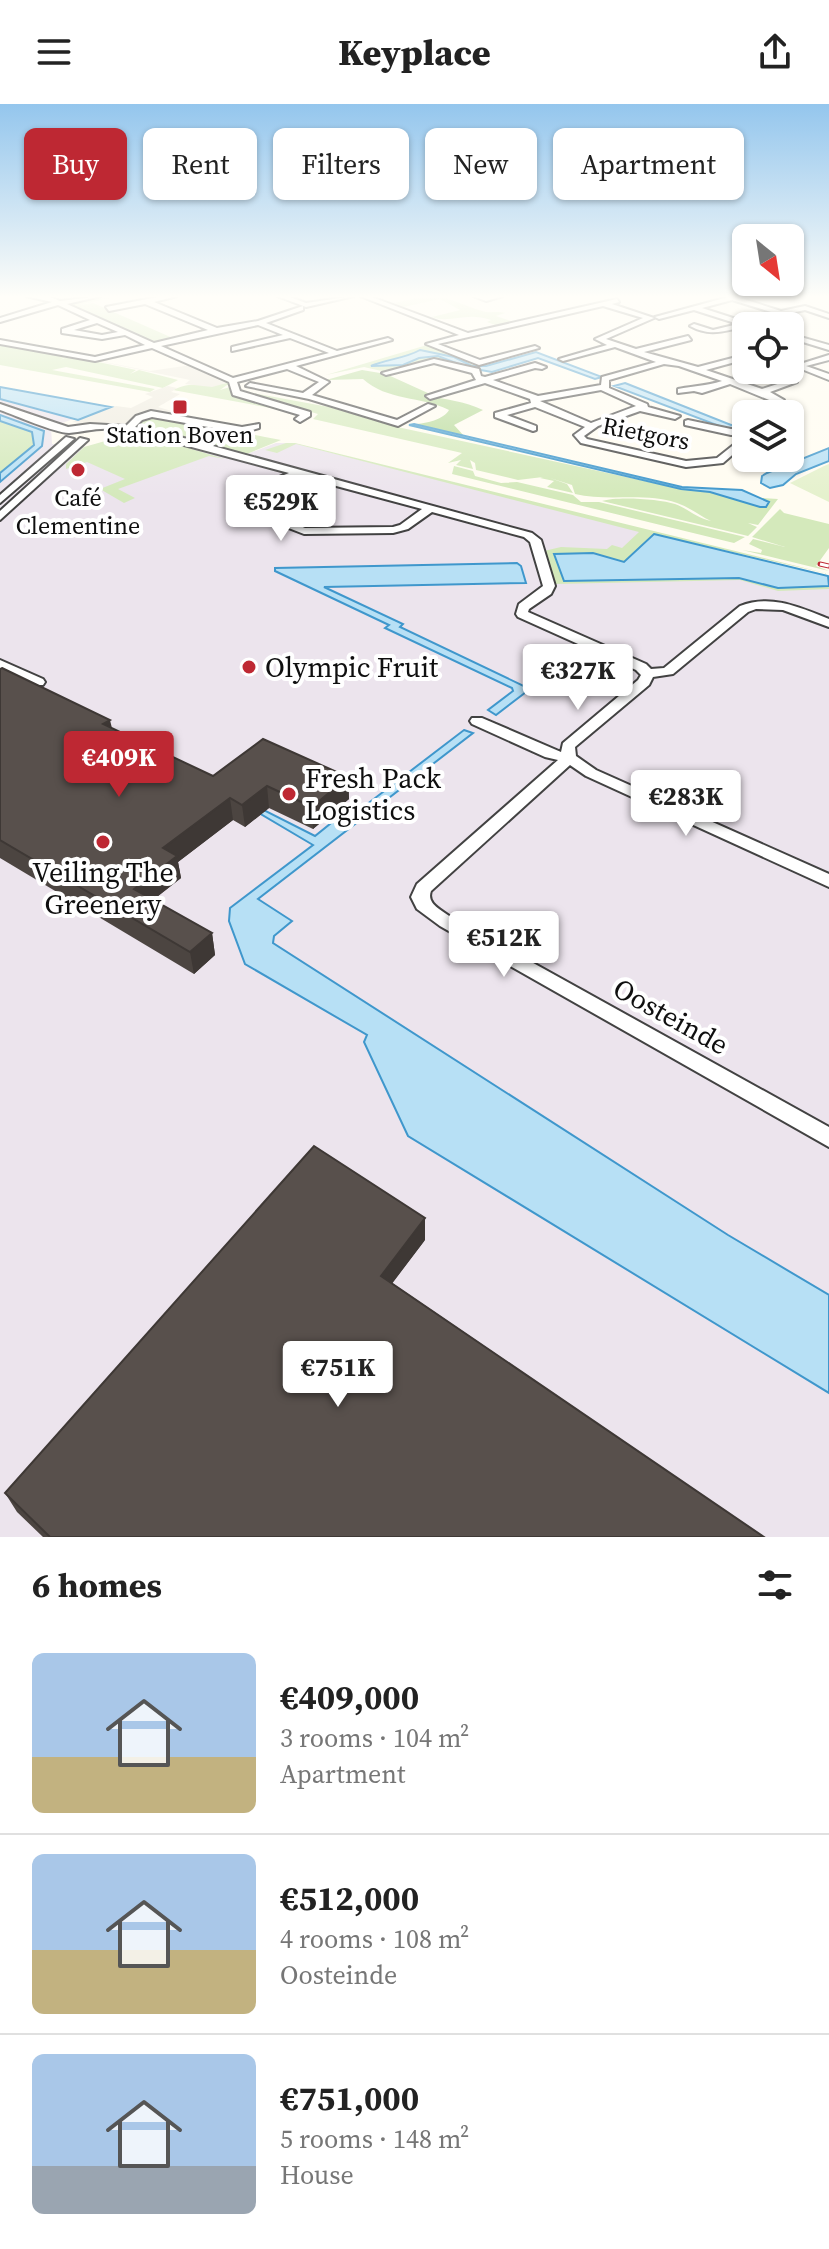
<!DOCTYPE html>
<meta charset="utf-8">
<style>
:root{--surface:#fff;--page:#f6f6f6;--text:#222;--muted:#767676;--line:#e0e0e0;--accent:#be2833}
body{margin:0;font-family:"Source Serif 4",serif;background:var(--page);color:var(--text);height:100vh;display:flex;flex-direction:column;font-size:30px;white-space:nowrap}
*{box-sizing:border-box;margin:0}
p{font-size:26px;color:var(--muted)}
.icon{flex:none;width:44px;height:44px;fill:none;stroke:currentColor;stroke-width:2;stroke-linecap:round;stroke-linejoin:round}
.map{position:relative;height:1433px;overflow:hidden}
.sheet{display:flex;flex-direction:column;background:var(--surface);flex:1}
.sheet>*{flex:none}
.top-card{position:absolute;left:24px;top:24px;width:782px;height:72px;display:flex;gap:16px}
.needle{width:52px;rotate:150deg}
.fabs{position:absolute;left:732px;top:120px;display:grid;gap:16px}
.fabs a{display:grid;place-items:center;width:72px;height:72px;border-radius:12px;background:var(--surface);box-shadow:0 2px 6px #0004;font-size:40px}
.price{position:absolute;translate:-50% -68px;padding:0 18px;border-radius:8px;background:#fff;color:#222;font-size:26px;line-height:52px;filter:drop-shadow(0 2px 4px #0008)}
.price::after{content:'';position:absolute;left:50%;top:48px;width:24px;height:18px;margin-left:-12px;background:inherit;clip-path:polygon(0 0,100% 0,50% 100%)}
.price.current{background:var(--accent);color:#fff}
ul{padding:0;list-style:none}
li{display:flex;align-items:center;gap:24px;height:200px;padding:0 32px}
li+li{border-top:2px solid var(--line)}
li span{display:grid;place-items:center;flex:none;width:224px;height:160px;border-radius:12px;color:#555}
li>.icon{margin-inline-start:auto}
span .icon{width:96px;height:96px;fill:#fffc;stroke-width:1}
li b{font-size:34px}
h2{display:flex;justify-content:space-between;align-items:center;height:96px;padding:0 32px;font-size:34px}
.pill{padding:0 28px;border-radius:12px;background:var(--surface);box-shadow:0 2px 6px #0004;font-size:28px;line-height:72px}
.pill.current{background:var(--accent);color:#fff}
header{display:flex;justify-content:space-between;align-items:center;height:104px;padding:0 32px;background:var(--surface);font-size:36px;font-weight:800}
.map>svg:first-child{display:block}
.industrial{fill:#ece4ed}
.green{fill:#d4e9bb}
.forest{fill:#b8da9a}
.pitch{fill:#e5f1cd}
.plaza{fill:#efebe0}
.water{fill:#b7e0f5;stroke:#3f97cc;stroke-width:2}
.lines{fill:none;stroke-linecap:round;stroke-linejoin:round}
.street-casing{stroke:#424242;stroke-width:4}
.street{fill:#fff;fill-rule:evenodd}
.rail-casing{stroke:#be2833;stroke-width:5}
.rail{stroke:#fff;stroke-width:3;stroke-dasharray:9;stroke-linecap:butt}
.wall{fill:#4c4541}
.shaded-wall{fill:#3e3835}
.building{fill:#58504c;stroke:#3e3835;stroke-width:2}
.poi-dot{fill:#be2833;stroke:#fff;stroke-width:3}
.labels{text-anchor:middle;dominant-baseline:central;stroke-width:8;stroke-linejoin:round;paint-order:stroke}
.far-street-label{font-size:24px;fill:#0f0f0f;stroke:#fff}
.far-poi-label{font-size:24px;fill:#0f0f0f;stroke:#fff}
.poi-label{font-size:28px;fill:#0f0f0f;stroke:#fff;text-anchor:start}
.street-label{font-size:28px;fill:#0f0f0f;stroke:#fff}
</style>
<header><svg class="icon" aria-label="menu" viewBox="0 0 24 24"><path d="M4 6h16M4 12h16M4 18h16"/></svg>Keyplace<svg class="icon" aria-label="share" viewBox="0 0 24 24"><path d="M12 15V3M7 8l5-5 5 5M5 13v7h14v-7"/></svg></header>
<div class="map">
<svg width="829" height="1433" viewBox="0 0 829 1433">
<rect width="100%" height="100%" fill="#fffcf1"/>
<path class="industrial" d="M0,292L76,314L51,323L52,340L89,343L120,332L175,340L234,355L276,339H293L829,474V1433H0Z"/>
<path class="green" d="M109,192H118L79,201L93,199L175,235L155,239L69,200Z
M428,192C449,192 466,203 486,208C492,209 498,207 505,209L496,212L514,218L498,222L487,218L491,216C466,207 450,220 432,213L460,206L440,195L403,203L394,199Z
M0,240L67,252L60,256L70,252L136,266L130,270L139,266L178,276L163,284L66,263L52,266L155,285L150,288L0,261Z
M427,241L474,259V262L454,253L420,246L407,253L371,262L403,261L419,254L438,252L470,266L445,256H434L386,268L364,263L326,271Z
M230,278V282L227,281L220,286L230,283L234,290L298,309L173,286C195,275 206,285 230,278Z
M237,286L329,303L402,324L681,385L710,388L760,403L769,398L761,394L778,395L758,421L748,419L757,423L748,432L602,397C617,392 660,395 675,400C688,405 697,414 711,417C700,412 689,403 677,399C646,388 607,398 575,390L572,381L550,374L567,380L573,389L547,383L554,377L540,374L543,373L518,376L476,366L475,359L470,356L473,365L456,361L461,356L448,359L462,349L313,315L318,310Z
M161,312L265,333L281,336L247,350L140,324L138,320L147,313Z
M0,317L33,328L34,341L0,369Z
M123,332L175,340L225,355L209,352L118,385L135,394L124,399L100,385L125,375L87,358L66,365V360L84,343Z
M286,339H295L829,470L654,430L624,458L593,449L555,450L564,477L740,474L778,483L829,482V485L778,487L740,476L554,480L544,447L561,443L607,445L612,441L622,444L639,428L296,340L277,349L265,346Z
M454,362L473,367L475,372L501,379L517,378L573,391L581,398H599L745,433L734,439L452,370Z
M780,405L784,409L829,420V444L816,462L829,467L742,446L761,449L762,446L749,440L753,435L785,443L752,433Z"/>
<path class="forest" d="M362,266L386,270L430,290L427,291C446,296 464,297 483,306L454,321L464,332L414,320C426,320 444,315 449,306C421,292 387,297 363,275L326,276Z"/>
<path class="pitch" d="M829,360V398L790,379L824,362Z"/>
<path class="plaza" d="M54,248L150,267L191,261L230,278L212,283L185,280L190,276Z
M168,282L177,284L171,288L180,290L158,303L175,308L171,310L138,313L120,323L72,318L116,302L131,304L153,293L145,290Z"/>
<path class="water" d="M420,246L454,253L472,262H486L536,248L602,273L595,275L538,254L492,268L469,264L438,252L419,254L403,261L371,262C386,255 404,255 420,246Z
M625,279L731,321L746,320V324L727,325L614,282Z
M0,283L111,303L78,316L0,295Z
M0,311L44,327L42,342L0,378V369L34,341L32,328L0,317Z
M414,320L682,383L742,386L769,398L766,403H760L710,388L681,385L409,321Z
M829,344V357L796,370L783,381L770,384L761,379L762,372L767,369Z
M654,430L828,472L829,482L778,484L739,474L564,477L554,450L593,449L624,458Z
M517,459L521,462L526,479L324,483L403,520L400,523L530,585L496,611L488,606L513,587L512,584L385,524L389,521L275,467V464Z
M464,626L473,629L258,795L292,817L274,832L273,839L728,1131L829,1191V1289L408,1032L364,938L367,931L245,860L229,817L230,804L313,741L198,673L315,732L356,699L360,704L366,701Z"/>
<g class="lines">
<g class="street-casing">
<path id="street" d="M26,192H48L60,197L101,192L67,200L154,239L208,226L145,200L109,207L106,203L163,192H177L154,198L217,224L258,217L303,202V206L266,219L337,247L388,234L392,236L296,262L329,278L312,291L397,316L428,300L435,302L398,322L309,295L246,282L250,279L303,289L319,278L287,265L237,278L240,287L310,308V312L300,318L295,315L300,311L233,291L229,278L152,244L95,257L0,240V236L95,253L145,241L125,231L102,235L62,229V225L90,216L58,201L0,218V214L52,198ZM97,219L118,228L102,231L74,226ZM258,221L283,231L232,243V247L290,234L329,249L233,274L161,242Z
M277,192H287L306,199L354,192L306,203Z
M360,192H369L468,229L617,195L619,198L612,200L654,214L606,235L636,245L688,232L691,236L644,248L698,263L744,251L746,255L706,266L762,285L793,275L797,278L770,288L784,296V300L761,310H750L774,298L730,280L702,289L694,287L678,289V285C693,282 706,282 722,277L679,262L664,260L609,276V284L647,300L648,303L680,312L675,315L640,307L598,322L584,332L587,335L686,357L717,354L746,331V339L723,359L686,363L581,339L574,331L585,323L535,303L507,311L536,322V326L533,327L495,313V309L531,299L530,295L485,279L430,295L426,292L476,276L472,269L434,259L386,271L382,269L434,255L479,265L481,272L485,273L535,259L546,263L542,265L535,264L493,276L538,292L601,281L602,273L656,258L615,243L563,257L559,255L607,241L595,235L643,214L603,202L438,240L480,256L535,242L539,244L479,261L426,240L459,231ZM601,286L636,302L591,319L540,297Z
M473,192H503L486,197Z
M732,192H743L740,194L781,207L805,202L829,210V214L805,206L781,211L732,196L702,204L758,222C731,222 716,236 690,222L694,220L713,226L738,220L694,206L659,215L655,213Z
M790,230L829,241V246L790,234Z
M829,251V256L806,262L829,270V276L794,262Z
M0,300L68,323L90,320L126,322L136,312L151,307L242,323L259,320V324L242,329L152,313L142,316L135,323L169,330L532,429L541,436L555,482L551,490L529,505L528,508L646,560L651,565L664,564L740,502C771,490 799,503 829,515V523L783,506L756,505L748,508L673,570L653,573L649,581L575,643L576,652L596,666L829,770V783L586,672L570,661L431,787C426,800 442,806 452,814L829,1023V1043L440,822L417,805L411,793L417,780L558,656L545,653L472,620L470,617L472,614H482L561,648L563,639L638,576L641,571L636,566L518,513L516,510L519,500L543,482L530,438L524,433L432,408L408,425L393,429L304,430L237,404L232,397L241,388L289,369L143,330L130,328L125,331C111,319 87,328 69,329C55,329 15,311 0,306ZM299,372L422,405L400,421L393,423L305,424L243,397L249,392Z
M688,316L731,325L746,324V330L731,331L685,321V317Z
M790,329L797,330L799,332L790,335Z
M66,333L74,335L0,399V391Z
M80,334L88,336L0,416V407Z
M0,556L43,575L45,578L43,581H33L0,565Z"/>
</g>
<use href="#street" class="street"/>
<g class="rail-casing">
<path id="rail" d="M820,460L829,462"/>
</g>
<use href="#rail" class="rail"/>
</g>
<path class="wall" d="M0,565L112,624L213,672L348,673L349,695L313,725L269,704L245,723L233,716L178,758L181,774L153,796L212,829L215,851L194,870L0,754Z
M425,1136L392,1179L764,1433H43L17,1408L5,1389Z"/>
<path class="shaded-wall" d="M110,616L115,637L103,620Z
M348,673L349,695L313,725L312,703Z
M267,682L269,704L245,723L242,701Z
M230,694L233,716L178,758L181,774L139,807L134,785L163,744Z
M212,829L215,851L194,870L190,848Z
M425,1114V1136L382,1193L381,1172Z"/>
<path class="building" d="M2,564L110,616L103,620L213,672L263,635L348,673L312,703L267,682L242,701L230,694L163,744L177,752L134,785L212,829L190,848L0,736V565Z
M314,1042L425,1114L381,1172L764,1433H50L5,1389Z"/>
<linearGradient id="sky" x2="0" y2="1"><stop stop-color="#94c6ed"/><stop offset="0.49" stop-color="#fffef9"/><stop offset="1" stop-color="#fffef9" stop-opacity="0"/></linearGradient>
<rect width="829" height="393" fill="url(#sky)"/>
<g class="poi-dot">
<rect x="172" y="295" width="16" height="16" rx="4"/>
<circle cx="78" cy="366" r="8"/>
<circle cx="249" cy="563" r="8"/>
<circle cx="289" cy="690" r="8"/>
<circle cx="103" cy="738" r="8"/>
</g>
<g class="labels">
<g class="far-street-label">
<text transform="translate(646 329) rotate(11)">Rietgors</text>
</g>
<g class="far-poi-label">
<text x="180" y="330">Station Boven</text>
<text x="78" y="393">Café<tspan x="78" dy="28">Clementine</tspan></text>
</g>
<g class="poi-label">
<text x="265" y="563">Olympic Fruit</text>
<text x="305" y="674">Fresh Pack<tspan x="305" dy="32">Logistics</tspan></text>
<text x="103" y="768" text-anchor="middle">Veiling The<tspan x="103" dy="32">Greenery</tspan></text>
</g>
<g class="street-label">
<text transform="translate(671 912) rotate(29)">Oosteinde</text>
</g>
</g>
</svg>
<div class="fabs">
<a><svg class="needle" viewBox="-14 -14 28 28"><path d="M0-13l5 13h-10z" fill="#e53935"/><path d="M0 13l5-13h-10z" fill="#767676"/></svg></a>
<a><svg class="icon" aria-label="locate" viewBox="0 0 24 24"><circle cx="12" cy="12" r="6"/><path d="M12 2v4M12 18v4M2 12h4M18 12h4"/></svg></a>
<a><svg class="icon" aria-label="layers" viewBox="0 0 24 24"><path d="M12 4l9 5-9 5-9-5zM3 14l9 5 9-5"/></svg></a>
</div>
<b class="price" style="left:281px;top:439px">€529K</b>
<b class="price" style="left:578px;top:608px">€327K</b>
<b class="price current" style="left:119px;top:695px">€409K</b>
<b class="price" style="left:686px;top:734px">€283K</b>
<b class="price" style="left:504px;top:875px">€512K</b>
<b class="price" style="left:338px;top:1305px">€751K</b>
<div class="top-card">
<a class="pill current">Buy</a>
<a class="pill">Rent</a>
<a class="pill">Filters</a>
<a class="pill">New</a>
<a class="pill">Apartment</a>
</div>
</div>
<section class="sheet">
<h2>6 homes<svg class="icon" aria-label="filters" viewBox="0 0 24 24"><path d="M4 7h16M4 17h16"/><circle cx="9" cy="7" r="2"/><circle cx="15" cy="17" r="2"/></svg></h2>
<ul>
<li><span style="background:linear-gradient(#a9c7e8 65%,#c2b280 0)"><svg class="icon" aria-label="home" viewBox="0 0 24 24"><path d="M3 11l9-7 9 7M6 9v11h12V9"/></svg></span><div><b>€409,000</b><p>3 rooms · 104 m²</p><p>Apartment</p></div></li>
<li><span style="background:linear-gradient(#a9c7e8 60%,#c2b280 0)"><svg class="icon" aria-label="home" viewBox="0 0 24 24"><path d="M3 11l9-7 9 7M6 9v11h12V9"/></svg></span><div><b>€512,000</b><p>4 rooms · 108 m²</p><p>Oosteinde</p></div></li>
<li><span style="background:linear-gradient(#a9c7e8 70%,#9aa5b1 0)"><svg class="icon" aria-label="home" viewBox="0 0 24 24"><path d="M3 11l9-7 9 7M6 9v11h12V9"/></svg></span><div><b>€751,000</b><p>5 rooms · 148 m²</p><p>House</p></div></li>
</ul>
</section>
